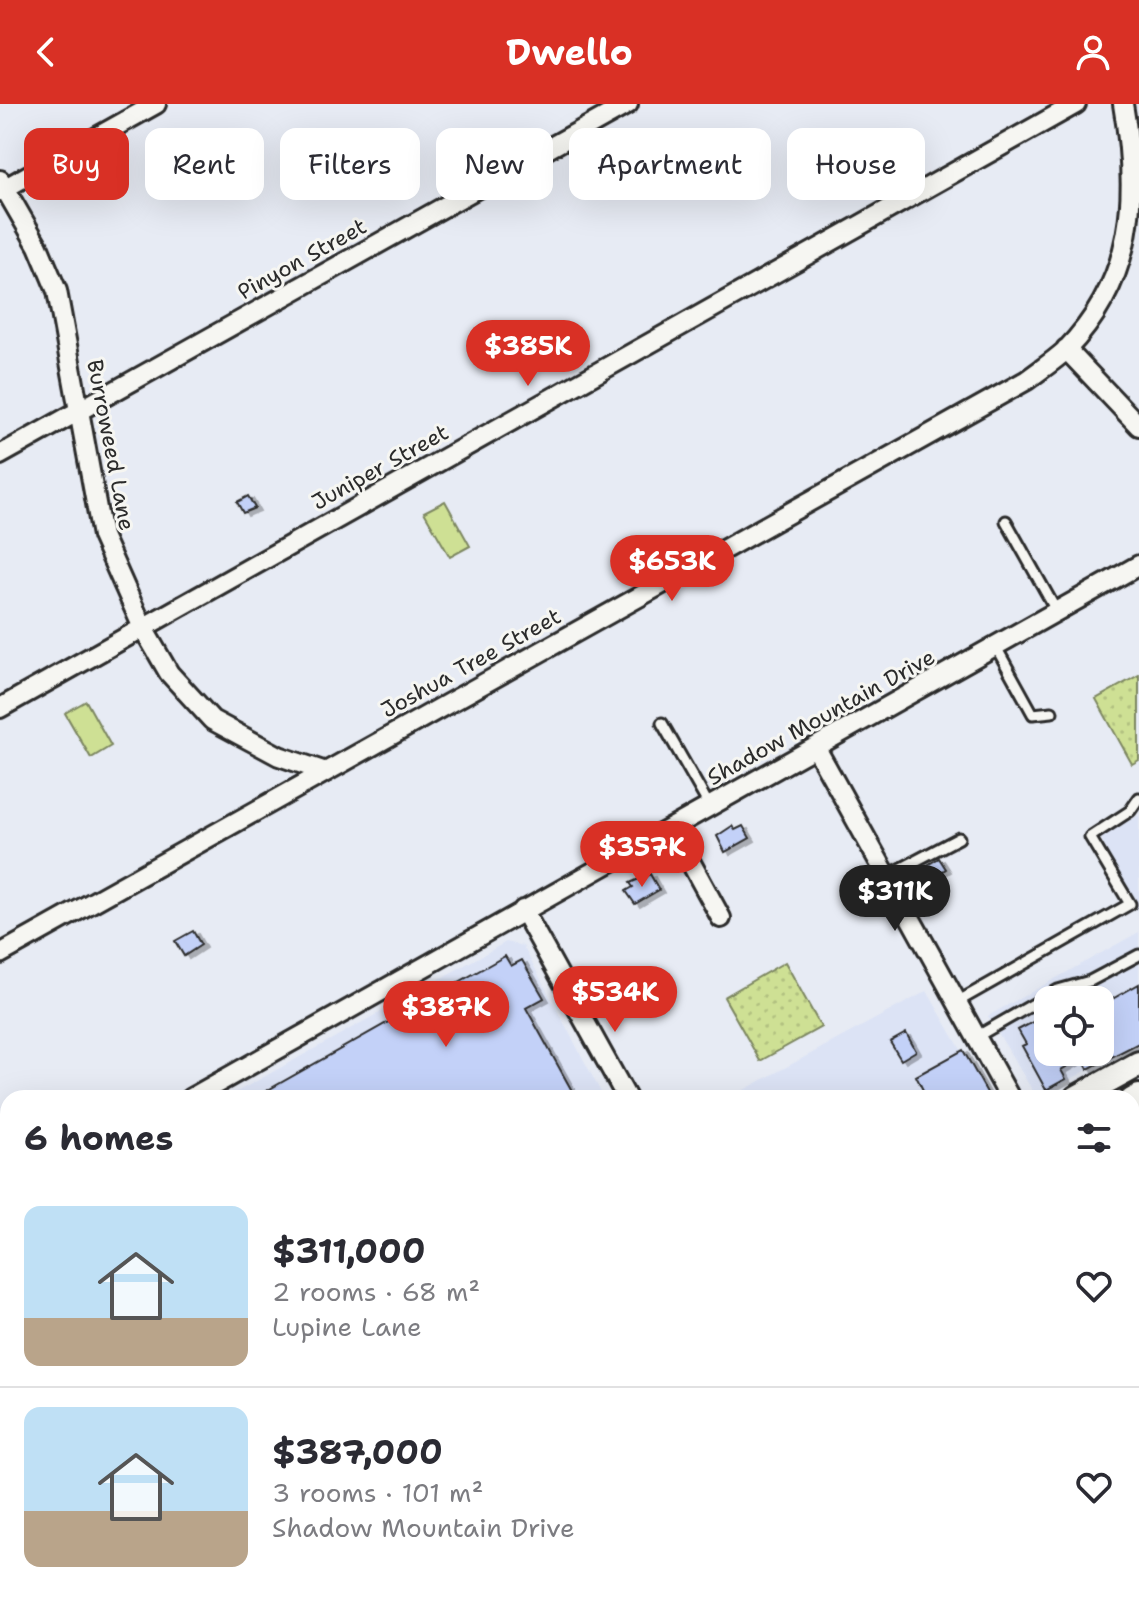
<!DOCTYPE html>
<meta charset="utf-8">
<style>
:root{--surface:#fff;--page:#f7f7f7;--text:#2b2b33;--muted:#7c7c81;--line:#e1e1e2;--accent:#d93025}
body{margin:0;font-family:"Shantell Sans",sans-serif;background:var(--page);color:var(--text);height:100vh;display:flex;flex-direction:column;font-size:30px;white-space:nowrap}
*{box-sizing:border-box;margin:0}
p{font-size:26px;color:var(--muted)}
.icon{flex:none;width:44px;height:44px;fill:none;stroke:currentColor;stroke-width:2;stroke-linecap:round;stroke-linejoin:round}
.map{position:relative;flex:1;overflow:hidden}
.side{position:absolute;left:0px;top:986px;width:1140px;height:512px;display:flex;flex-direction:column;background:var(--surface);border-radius:24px 24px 0 0;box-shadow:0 8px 32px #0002}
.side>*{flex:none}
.hud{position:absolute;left:24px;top:24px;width:1092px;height:72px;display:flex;gap:16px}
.controls{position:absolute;left:1034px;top:882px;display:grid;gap:16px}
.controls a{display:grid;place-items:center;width:80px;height:80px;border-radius:16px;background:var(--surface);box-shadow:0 8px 32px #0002;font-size:40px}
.price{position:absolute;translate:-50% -68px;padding:0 18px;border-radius:28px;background:var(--accent);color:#fff;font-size:26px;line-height:52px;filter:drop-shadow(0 2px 4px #0008)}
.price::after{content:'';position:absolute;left:50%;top:48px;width:24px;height:18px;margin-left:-12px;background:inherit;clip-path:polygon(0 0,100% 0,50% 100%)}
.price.active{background:#222;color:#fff}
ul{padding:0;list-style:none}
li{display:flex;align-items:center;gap:24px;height:200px;padding:0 24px}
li+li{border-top:2px solid var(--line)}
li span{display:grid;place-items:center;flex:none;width:224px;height:160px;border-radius:16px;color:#555}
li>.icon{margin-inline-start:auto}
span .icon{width:96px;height:96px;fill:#fffc;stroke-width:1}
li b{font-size:34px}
h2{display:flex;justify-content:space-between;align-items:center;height:96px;padding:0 24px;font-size:34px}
.tag{padding:0 28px;border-radius:16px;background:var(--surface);box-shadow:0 8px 32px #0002;font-size:28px;line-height:72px}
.tag.active{background:var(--accent);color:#fff}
header{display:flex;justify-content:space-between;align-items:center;height:104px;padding:0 24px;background:var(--accent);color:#fff;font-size:36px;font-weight:700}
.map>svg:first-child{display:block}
.built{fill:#dce3f5;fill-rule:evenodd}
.grass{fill:#cee094;stroke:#7c8660;stroke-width:2}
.park{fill:url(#park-dots);stroke:#7c8660;stroke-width:2}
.building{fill:#c3d1f8;stroke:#2b2b2b;stroke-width:2;filter:url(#shadow)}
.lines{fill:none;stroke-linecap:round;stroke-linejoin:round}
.lane-casing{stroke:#2b2b2b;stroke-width:15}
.street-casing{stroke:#2b2b2b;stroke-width:24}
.secondary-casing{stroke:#2b2b2b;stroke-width:30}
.primary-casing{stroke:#2b2b2b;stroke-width:32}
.lane{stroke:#f6f6f2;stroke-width:9}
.street{stroke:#f6f6f2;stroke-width:18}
.secondary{stroke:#f6f6f2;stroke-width:24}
.primary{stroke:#f6f6f2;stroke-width:26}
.labels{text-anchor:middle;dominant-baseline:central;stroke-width:6;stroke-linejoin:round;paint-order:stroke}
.street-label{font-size:22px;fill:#2b2b2b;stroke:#f6f6f2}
</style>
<header><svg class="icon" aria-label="back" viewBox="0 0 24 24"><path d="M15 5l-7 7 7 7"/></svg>Dwello<svg class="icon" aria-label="person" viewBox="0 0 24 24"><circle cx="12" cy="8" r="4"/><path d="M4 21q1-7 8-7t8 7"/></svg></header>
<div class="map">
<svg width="1139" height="1498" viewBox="0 0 1139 1498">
<defs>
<pattern id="park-dots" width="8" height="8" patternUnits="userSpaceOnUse" patternTransform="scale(2)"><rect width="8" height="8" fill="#cee094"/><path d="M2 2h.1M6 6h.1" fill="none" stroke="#b1c080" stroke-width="1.8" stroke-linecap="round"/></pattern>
<filter id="shadow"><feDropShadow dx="5" dy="3" stdDeviation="0" flood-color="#0004"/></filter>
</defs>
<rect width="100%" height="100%" fill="#e7ebf4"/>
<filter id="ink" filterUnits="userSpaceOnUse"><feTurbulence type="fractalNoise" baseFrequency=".0125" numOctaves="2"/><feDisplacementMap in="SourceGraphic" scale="16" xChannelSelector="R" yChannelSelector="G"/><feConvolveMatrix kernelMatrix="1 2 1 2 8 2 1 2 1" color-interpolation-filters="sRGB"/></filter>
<g filter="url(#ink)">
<path class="built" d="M1139,711V809L1100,733Z
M1139,828V937L1037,994L988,912ZM1048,896H1100V948H1048Z
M506,838L523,842L604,994H226Z
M927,887L989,994H729Z
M1139,1015V1172L1132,1160V1018Z
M99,1490H162L147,1498H104Z"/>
<path class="grass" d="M445,397L470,442L450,453L424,408Z
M86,597L111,642L91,654L65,609Z"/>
<path class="park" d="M1139,571V656L1132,660L1096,595Z
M785,858L821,923L760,957L724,893Z"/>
<path class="building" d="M248,392L255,404L243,409L237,398Z
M732,722L735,726L743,722L750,734L725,748L717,732Z
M939,754L946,765L923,779L916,768Z
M650,770L659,786L635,800L626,787L633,783L630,779Z
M193,827L201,841L184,852L175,837Z
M505,852L511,862L522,856L544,894L526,904L576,994H254Z
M1139,880V939L1088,965L1082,954L1061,966L1066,975L1046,986L1022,942L1026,940L1018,926L1048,910V948H1100V902Z
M906,929L916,947L901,956L890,938Z
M963,946L990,994H909L923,986L916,972Z"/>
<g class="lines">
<g class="lane-casing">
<path id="lane" d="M1006,417L1057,508
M996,543L1033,610L1052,608
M662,619L710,703
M887,772L959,734
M957,898L1130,800L1090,733L1130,707L1139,694
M976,933L1058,886L1090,877L1139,851
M1132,1112L1139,1108
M1132,1272L1139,1270
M0,1461L8,1456
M79,1490L91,1498
M642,1490L647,1498
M718,1490L722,1498
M369,1498L383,1490
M594,1498L609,1490"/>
</g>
<g class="street-casing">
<path id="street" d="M0,76L38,142L57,187L102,432L143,524L169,569L212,616L279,652L326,668
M0,87L156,0
M1066,245L1139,322
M0,351L628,0
M0,604L1076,0
M816,644L1010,994
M672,724L721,814
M523,806L627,994
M0,850L1027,276C1040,266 1054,257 1066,246C1135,175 1139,91 1123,0
M191,994L1139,461
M0,1102L8,1098
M1132,1210L1139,1222
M1132,1486L1137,1498
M289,1490L294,1498"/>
</g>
<g class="secondary-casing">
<path id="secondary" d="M1077,994L1139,960
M1132,997L1139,993
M803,1490L805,1498
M185,1498L199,1490
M239,1498L253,1490"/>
</g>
<g class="primary-casing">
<path id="primary" d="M1132,1400L1139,1396
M1132,1443L1139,1439
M950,1498L964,1490
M1034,1498L1048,1490"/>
</g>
<use href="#lane" class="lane"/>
<use href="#street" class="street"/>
<use href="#secondary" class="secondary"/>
<use href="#primary" class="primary"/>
</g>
</g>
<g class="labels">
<g class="street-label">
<text transform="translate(302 155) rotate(-29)">Pinyon Street</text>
<text transform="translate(111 341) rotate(79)">Burroweed Lane</text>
<text transform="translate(380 363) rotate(-29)">Juniper Street</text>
<text transform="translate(471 559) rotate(-29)">Joshua Tree Street</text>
<text transform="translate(821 613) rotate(-29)">Shadow Mountain Drive</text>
</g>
</g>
</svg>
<div class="controls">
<a><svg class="icon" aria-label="locate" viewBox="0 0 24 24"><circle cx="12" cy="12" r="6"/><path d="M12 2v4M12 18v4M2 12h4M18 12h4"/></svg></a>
</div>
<b class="price" style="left:528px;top:284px">$385K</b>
<b class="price" style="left:672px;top:499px">$653K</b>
<b class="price" style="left:642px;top:785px">$357K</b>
<b class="price active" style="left:895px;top:829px">$311K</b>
<b class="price" style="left:615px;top:930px">$534K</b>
<b class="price" style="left:446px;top:945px">$387K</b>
<div class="hud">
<a class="tag active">Buy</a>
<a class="tag">Rent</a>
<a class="tag">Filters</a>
<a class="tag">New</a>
<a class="tag">Apartment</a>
<a class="tag">House</a>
</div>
<section class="side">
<h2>6 homes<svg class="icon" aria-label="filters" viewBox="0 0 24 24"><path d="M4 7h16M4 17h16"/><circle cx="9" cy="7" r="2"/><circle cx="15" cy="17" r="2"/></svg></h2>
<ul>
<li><span style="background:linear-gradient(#bfe0f5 70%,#b9a48a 0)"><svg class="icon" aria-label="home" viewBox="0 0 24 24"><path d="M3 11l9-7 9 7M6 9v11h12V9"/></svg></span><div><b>$311,000</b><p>2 rooms · 68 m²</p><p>Lupine Lane</p></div><svg class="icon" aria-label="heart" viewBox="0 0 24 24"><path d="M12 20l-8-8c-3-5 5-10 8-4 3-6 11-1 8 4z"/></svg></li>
<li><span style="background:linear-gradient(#bfe0f5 65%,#b9a48a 0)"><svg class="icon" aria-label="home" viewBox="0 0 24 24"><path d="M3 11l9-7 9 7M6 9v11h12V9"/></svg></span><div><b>$387,000</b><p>3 rooms · 101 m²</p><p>Shadow Mountain Drive</p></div><svg class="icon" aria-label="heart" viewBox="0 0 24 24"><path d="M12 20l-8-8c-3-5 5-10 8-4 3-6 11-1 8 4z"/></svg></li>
</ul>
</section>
</div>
